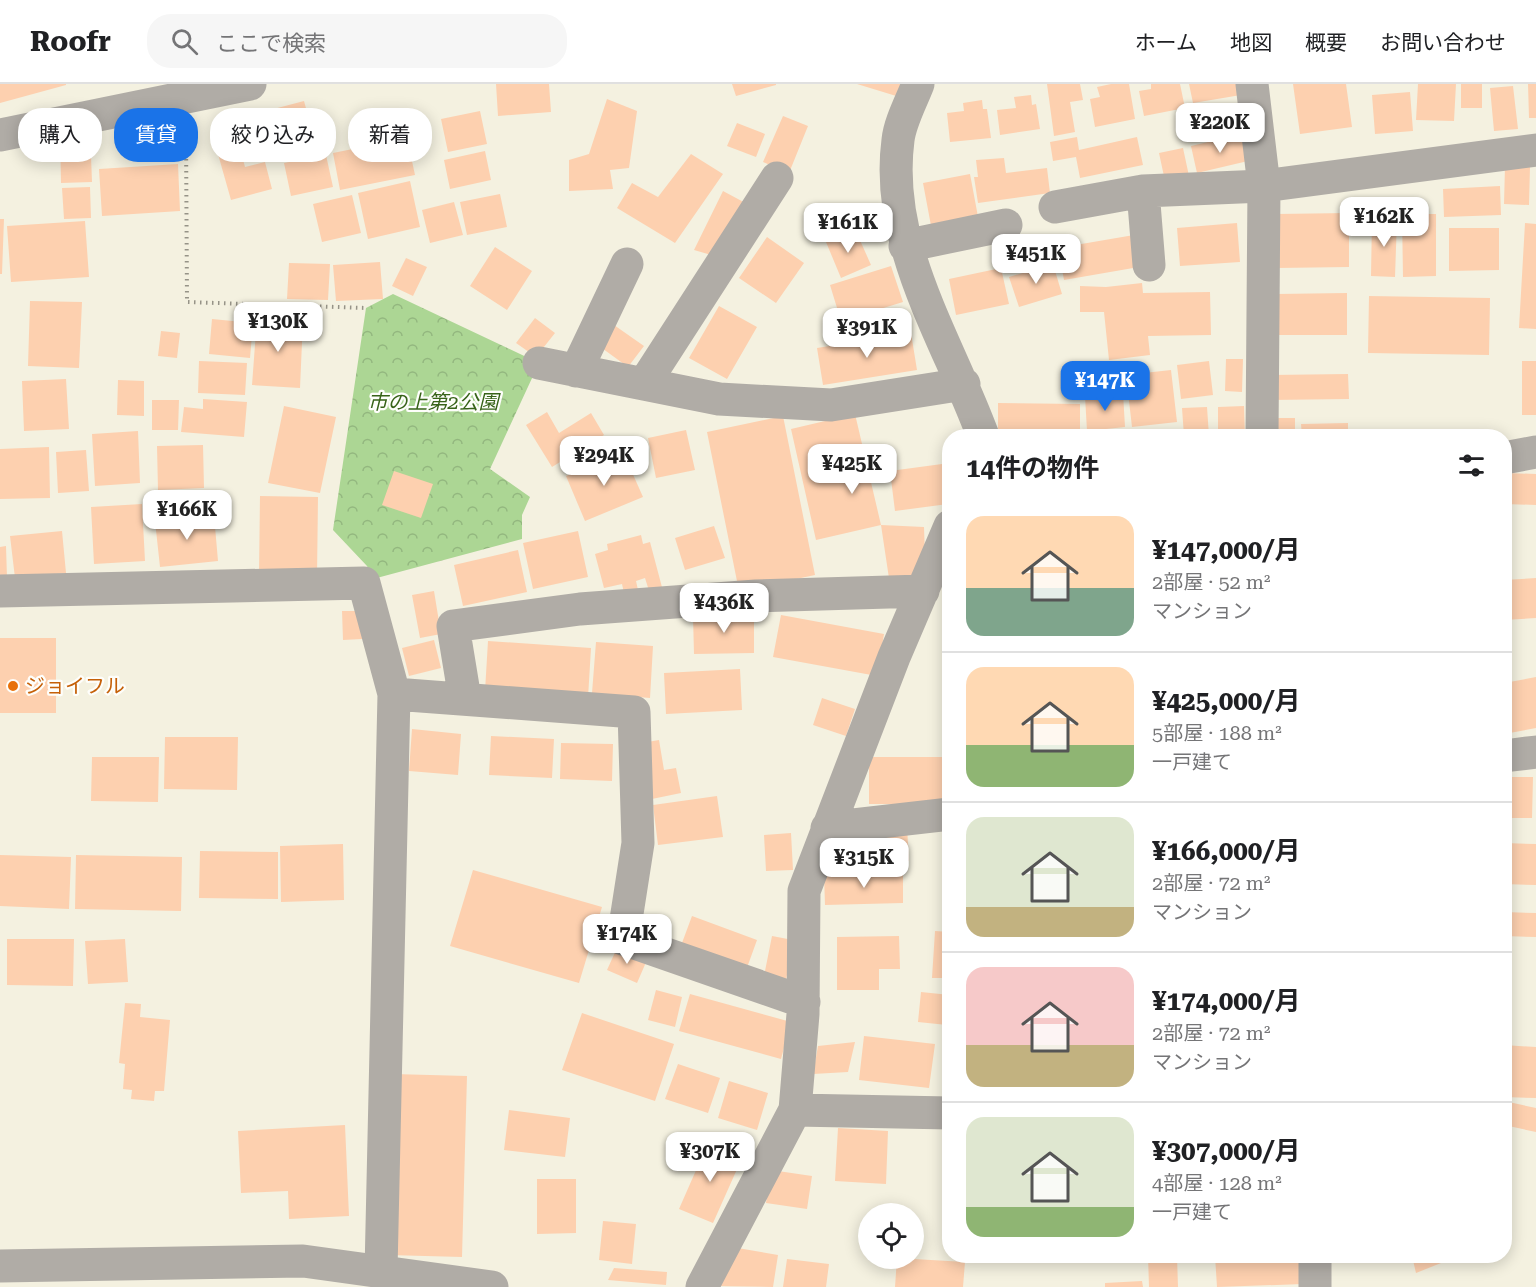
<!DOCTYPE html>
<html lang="ja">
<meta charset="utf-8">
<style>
:root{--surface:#fff;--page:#f6f6f6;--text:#202124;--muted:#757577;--line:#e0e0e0;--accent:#1a73e8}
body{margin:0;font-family:"Roboto Serif","Noto Sans JP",serif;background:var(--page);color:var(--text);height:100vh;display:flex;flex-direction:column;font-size:22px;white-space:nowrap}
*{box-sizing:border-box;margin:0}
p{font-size:20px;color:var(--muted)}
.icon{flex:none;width:33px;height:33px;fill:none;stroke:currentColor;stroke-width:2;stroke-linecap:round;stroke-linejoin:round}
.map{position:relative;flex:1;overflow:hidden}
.sheet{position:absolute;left:942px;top:345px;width:570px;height:834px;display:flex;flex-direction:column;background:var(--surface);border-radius:24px;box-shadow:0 3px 15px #0003}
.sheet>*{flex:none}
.hud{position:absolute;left:18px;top:24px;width:570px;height:54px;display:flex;gap:12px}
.buttons{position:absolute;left:858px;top:1119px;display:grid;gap:12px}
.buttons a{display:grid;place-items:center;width:66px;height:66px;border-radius:50%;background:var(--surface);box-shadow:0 3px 15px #0003;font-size:30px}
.price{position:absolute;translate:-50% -51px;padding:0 14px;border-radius:12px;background:#fff;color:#222;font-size:20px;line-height:39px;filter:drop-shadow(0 2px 3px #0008)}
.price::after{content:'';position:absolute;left:50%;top:36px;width:18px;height:14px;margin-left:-9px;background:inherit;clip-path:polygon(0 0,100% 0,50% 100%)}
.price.selected{background:var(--accent);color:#fff}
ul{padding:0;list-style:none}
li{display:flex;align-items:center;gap:18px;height:150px;padding:0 24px}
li+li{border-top:2px solid var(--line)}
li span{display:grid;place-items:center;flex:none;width:168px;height:120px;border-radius:18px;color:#555}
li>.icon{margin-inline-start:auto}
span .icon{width:72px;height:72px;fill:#fffc;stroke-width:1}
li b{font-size:26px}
h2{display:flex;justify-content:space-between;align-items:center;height:72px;padding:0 24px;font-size:26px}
.pill{padding:0 21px;border-radius:24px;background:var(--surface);box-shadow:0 3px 15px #0003;font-size:21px;line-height:54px}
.pill.selected{background:var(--accent);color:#fff}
header{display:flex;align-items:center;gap:36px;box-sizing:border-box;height:84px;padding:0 30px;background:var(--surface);border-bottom:2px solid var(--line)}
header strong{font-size:28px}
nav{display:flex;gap:33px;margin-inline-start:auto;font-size:21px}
.search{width:420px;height:54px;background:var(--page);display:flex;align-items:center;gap:15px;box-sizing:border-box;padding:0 21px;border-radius:24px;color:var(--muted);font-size:22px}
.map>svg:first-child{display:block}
.park{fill:url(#park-crowns)}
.building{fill:#fdd0af}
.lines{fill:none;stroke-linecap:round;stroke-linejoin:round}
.path{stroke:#969387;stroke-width:4;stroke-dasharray:1.5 4.5;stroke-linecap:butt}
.minor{stroke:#b0aca6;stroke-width:33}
.food-dot{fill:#e8710a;stroke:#fefefb;stroke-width:2}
.labels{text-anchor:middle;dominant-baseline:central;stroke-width:4.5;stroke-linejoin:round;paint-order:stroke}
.park-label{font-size:20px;font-style:italic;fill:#386319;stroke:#fefefb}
.food-label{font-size:20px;fill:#c56008;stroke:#fefefb;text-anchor:start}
</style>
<header>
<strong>Roofr</strong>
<div class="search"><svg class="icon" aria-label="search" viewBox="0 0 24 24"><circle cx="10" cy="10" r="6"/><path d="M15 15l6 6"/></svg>ここで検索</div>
<nav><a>ホーム</a><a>地図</a><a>概要</a><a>お問い合わせ</a></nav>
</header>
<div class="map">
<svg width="1536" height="1203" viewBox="0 0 1536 1203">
<defs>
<pattern id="park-crowns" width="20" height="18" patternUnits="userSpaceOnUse" patternTransform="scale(1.5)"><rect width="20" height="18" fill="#acd694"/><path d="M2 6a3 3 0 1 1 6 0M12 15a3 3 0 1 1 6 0" fill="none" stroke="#93b77f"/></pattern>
</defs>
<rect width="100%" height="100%" fill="#f4f1e0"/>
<path class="park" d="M393,210L539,279L490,385L530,413L522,431V455L373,495L367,482L333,446L366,224Z"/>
<path class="building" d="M0,0H66V1L0,19Z
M496,0H549L551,28L498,32Z
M732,0H776V1L736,12Z
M857,0H911L906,15Z
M1047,0H1080L1083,16L1070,18L1075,48L1054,52Z
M1111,0H1129L1135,35L1095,43L1090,15L1100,13L1097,3Z
M1151,0H1180L1185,24L1144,32L1139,7L1151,5Z
M1189,0H1239L1241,11L1193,19Z
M1293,0H1346L1352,43L1300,50Z
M1418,0H1456L1454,37L1416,36Z
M1461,0H1482V24H1461Z
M1528,0H1536V34H1529Z
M1513,2L1518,45L1494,47L1490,4Z
M1410,8L1413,47L1375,50L1372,11Z
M1031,11L1032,21L1036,20L1040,45L1000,51L997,26L1016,24L1014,13Z
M607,15L637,27L629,84L610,86L613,105L569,107V76L589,70Z
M982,16L983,25H987L991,54L950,58L947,29L964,27L963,19Z
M304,17L310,39L271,49L266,27Z
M1237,19L1243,44L1196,56L1199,35Z
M480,27L487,60L448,68L441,35Z
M783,32L808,42L789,89L763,78Z
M737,39L765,50L756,73L727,62Z
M90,46L92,98L61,99L60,48Z
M236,49L245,83L265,78L272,105L231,116L214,56Z
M1242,50L1248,77L1197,89L1191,62Z
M1077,53L1079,66L1137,53L1143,81L1080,94L1076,73L1053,77L1050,58Z
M407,54L415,91L340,106L333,69Z
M1183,64L1189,92L1165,97L1159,69Z
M485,67L491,96L450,105L444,76Z
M691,70L723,90L675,159L617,124L632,99L658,113Z
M326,71L333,103L291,112L284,79Z
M1004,74L1006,89L1047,84L1050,109L978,119L974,93H978L976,76Z
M178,80L180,127L102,132L99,85Z
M1505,82L1530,83L1529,121L1504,120Z
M970,90L979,138L932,147L923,99Z
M410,97L420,143L368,155L358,109Z
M1500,102L1501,131L1444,133L1443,105Z
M90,103L91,134L64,135L62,104Z
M723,107L751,122L725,175L694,166Z
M500,110L507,143L467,151L460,118Z
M352,111L361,149L322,158L313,120Z
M454,118L463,151L430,159L422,126Z
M1349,129V183L1277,184L1276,130Z
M1402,130H1436V192L1403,193Z
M0,135H4L2,190H0Z
M1372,135H1397L1395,193L1371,192Z
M85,137L89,193L11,198L7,142Z
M1237,139L1240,178L1180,182L1177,144Z
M1525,139L1536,140V245L1519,244Z
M1449,144H1499V186L1449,187Z
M855,145L871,181L841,194L826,158Z
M1134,151L1139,183L1064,196L1058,164Z
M767,153L804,179L776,219L739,194Z
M495,163L532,187L507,226L470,202Z
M406,174L427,183L413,212L392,202Z
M380,178L383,215L336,217L333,181Z
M289,179L330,180L328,216L287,215Z
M1053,180L1062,210L1019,223L1009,193Z
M891,182L903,218L841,237L830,201Z
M1001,184L1009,220L956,231L949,195Z
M1142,199L1143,209L1210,208L1211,251L1148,252L1150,271L1109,276L1104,228H1080V202L1106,203Z
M1347,209V251H1276V210Z
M1369,212L1490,214L1489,271L1368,269Z
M30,217L82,218L79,284L28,282Z
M719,222L757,243L727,295L689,274Z
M257,234L303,236L300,304L252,301Z
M535,234L555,249L536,273L516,259Z
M212,235L253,239L250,274L209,270Z
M614,241L644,262L628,283L599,262Z
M161,247L180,249L177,274L158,272Z
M911,249L917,286L823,301L817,264Z
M1226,275H1243L1242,308L1225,307Z
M199,277L247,279L245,311L198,309Z
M1209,277L1213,311L1181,315L1177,281Z
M1522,277H1536V331H1522Z
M1171,286L1177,338L1132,343L1126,291Z
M1348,290L1349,315L1262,316L1261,291Z
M66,295L69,345L24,347L22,297Z
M118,296L144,297V332L117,331Z
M1123,309L1125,343L1087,347L1085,312Z
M203,315L247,318L244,353L181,348L184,323L203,325Z
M152,316H179L178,346H152Z
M998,319L1080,320V352H998Z
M284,322L336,333L320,409L268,399Z
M1244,322L1245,352H1218V323Z
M1207,323L1209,352H1184L1182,324Z
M547,328L559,349L591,329L604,351L552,383L526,341Z
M855,330L881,441L924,443L926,501H890L881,441L816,456L791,345Z
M783,332L815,491L739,507L707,348Z
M1270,334H1295V352H1270Z
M1348,339V352H1302L1301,340Z
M1126,345L1127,352H1099V350Z
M686,346L695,386L656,394L648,354Z
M138,347L140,399L95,402L92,350Z
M203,361L204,404L158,406L157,362Z
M49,363L50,414L0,415V365Z
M86,366L89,407L58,409L56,368Z
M623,368L643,413L585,437L566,392Z
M942,380L948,420L895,427L890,387Z
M394,387L433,400L421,434L382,421Z
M1505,389L1536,390V421L1505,420Z
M260,412L318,413L317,493L259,492Z
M142,420L145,477L94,480L91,423Z
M214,431L218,477L160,483L155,437Z
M714,442L725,474L685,486L675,454Z
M62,447L66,489L15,494L10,452Z
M578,447L588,493L533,505L523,459Z
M641,451L643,460L650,458L663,507L650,510L645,494L636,497L638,506L624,509L622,500L604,504L595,470L608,466L607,460Z
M6,462L7,494H0V463Z
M518,466L527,508L463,522L454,481Z
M1536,494V534L1504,536V496Z
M434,507L441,550L420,554L412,511Z
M342,527H361L362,555L343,556Z
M754,531V569L694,570L693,532Z
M781,531L884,550L877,592L773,573Z
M0,554H56V629H0Z
M434,556L441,584L409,592L402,564Z
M488,557L591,564L588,614L485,607Z
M596,558L653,562L650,614L592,609Z
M740,585L742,626L666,630L664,589Z
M1536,593V644L1504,650V599Z
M822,614L855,625L846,652L813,641Z
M412,645L461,650L458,691L409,687Z
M491,652L554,655L552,694L489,691Z
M165,653H238L237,706L164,705Z
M659,656L664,686L676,684L681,709L647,716L636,660Z
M561,659L613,660L612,697L560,695Z
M92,673H159L158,718L91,717Z
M869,673H950V720H869Z
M1504,693H1533L1532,734H1504Z
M717,712L723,753L658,761L653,721Z
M907,743L909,777L849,780L848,746Z
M791,749L793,786L766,787L764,751Z
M1504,759L1536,760V801L1504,800Z
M343,760L344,816L281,818L280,762Z
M200,767L278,768V815L199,814Z
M0,771L71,773L69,825L0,822Z
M76,771L182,773L181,827L75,825Z
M473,786L602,823L579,899L450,862Z
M903,790V819L825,821L824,791Z
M1504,828L1536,829V853L1504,852Z
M692,832L757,856L744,892L679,867Z
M935,847L950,848V894H932Z
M772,852L793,856L785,902L763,897Z
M899,852L900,885H879V906H837V853Z
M7,855H74L73,902L7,901Z
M125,855L128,898L88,900L85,857Z
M617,864L647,876L637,899L607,886Z
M656,906L682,913L675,943L648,936Z
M921,908L950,911L947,941L918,938Z
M690,910L791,938L781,975L679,947Z
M125,919L141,920L140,933L170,936L164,1007H155L154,1017L131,1015L132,1006L123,1005L125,980L119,979Z
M582,929L674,960L655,1017L562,986Z
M864,952L935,960L929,1004L859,996Z
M855,958L848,988L813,990L818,962Z
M1504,961L1536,963V1014L1504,1013Z
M678,980L720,994L708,1029L665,1015Z
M393,990L467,992L462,1173L388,1171Z
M729,997L768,1009L757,1046L718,1034Z
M1504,1017L1536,1024V1048L1504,1041Z
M509,1026L570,1034L565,1073L504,1066Z
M345,1041L349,1132L289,1135L288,1107L241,1109L238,1047Z
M838,1044L888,1047L886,1100L835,1097Z
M708,1059L742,1074L713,1139L679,1125Z
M771,1086L812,1092L807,1125L766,1119Z
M537,1095H576V1149L537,1150Z
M603,1137L636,1140L632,1180L599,1176Z
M726,1162L778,1171L773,1203L719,1202Z
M1148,1172H1177L1178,1203H1149Z
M1215,1172H1302L1303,1200L1217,1203Z
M1412,1172H1445L1446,1177L1416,1189Z
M897,1174L965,1178L963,1203H895Z
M787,1175L829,1180L826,1203H783Z
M614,1184L667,1188L666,1201L608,1196Z
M1142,1197L1143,1203H1105V1199Z"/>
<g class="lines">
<path class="path" d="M186,45L187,218L366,224"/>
<path class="minor" d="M918,0C911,18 900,38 898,56C884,162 948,256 983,352
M1252,0L1264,102L1262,352
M0,51L250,0
M1143,107L1149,181
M1055,123L1143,107L1264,102L1536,66
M905,162L1006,141
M539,279L719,315L831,321L964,300
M576,287L627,180
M644,300L777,94
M1504,374L1536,368
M0,507L364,499L394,610L381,1187
M394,610L634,628L638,759L623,855L804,918
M465,615L453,542L580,525L756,512L923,507
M1504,672L1536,668
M827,744L950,730
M795,1026L950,1029
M1315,1172V1203
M0,1182L303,1177L492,1203
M702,1203L795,1026L803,930L804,807L894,573L950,442"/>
</g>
<circle class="food-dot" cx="13" cy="602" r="6"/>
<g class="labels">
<g class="park-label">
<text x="433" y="318">市の上第2公園</text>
</g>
<g class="food-label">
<text x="25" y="602">ジョイフル</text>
</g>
</g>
</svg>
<div class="buttons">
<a><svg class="icon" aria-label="locate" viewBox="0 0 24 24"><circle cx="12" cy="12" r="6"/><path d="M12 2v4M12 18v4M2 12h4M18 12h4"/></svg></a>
</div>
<b class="price" style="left:1220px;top:70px">¥220K</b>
<b class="price" style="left:1384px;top:164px">¥162K</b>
<b class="price" style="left:848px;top:170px">¥161K</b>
<b class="price" style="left:1036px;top:201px">¥451K</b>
<b class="price" style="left:278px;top:269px">¥130K</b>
<b class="price" style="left:867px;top:275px">¥391K</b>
<b class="price selected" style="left:1105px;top:328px">¥147K</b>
<b class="price" style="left:604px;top:403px">¥294K</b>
<b class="price" style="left:852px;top:411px">¥425K</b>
<b class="price" style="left:187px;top:457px">¥166K</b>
<b class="price" style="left:724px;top:550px">¥436K</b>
<b class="price" style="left:864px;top:805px">¥315K</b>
<b class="price" style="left:627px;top:881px">¥174K</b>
<b class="price" style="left:710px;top:1099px">¥307K</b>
<div class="hud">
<a class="pill">購入</a>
<a class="pill selected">賃貸</a>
<a class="pill">絞り込み</a>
<a class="pill">新着</a>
</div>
<section class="sheet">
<h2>14件の物件<svg class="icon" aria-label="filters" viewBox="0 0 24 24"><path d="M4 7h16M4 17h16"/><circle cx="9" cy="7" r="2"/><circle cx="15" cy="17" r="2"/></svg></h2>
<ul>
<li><span style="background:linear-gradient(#ffd9b3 60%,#7fa58c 0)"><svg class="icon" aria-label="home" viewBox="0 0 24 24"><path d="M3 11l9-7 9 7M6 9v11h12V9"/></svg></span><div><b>¥147,000/月</b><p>2部屋 · 52 m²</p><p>マンション</p></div></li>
<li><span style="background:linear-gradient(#ffd9b3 65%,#8fb573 0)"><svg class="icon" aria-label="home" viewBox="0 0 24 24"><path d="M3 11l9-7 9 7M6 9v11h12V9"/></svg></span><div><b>¥425,000/月</b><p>5部屋 · 188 m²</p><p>一戸建て</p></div></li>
<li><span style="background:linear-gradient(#dfe7d0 75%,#c2b280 0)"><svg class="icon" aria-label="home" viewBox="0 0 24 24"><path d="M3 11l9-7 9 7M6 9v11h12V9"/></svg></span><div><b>¥166,000/月</b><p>2部屋 · 72 m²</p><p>マンション</p></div></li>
<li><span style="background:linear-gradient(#f6c9c9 65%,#c2b280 0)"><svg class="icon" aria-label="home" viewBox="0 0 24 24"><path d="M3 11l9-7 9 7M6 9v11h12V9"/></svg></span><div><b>¥174,000/月</b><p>2部屋 · 72 m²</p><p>マンション</p></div></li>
<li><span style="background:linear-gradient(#dfe7d0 75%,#8fb573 0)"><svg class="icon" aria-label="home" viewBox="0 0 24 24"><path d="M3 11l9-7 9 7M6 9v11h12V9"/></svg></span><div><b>¥307,000/月</b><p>4部屋 · 128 m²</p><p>一戸建て</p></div></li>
</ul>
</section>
</div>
